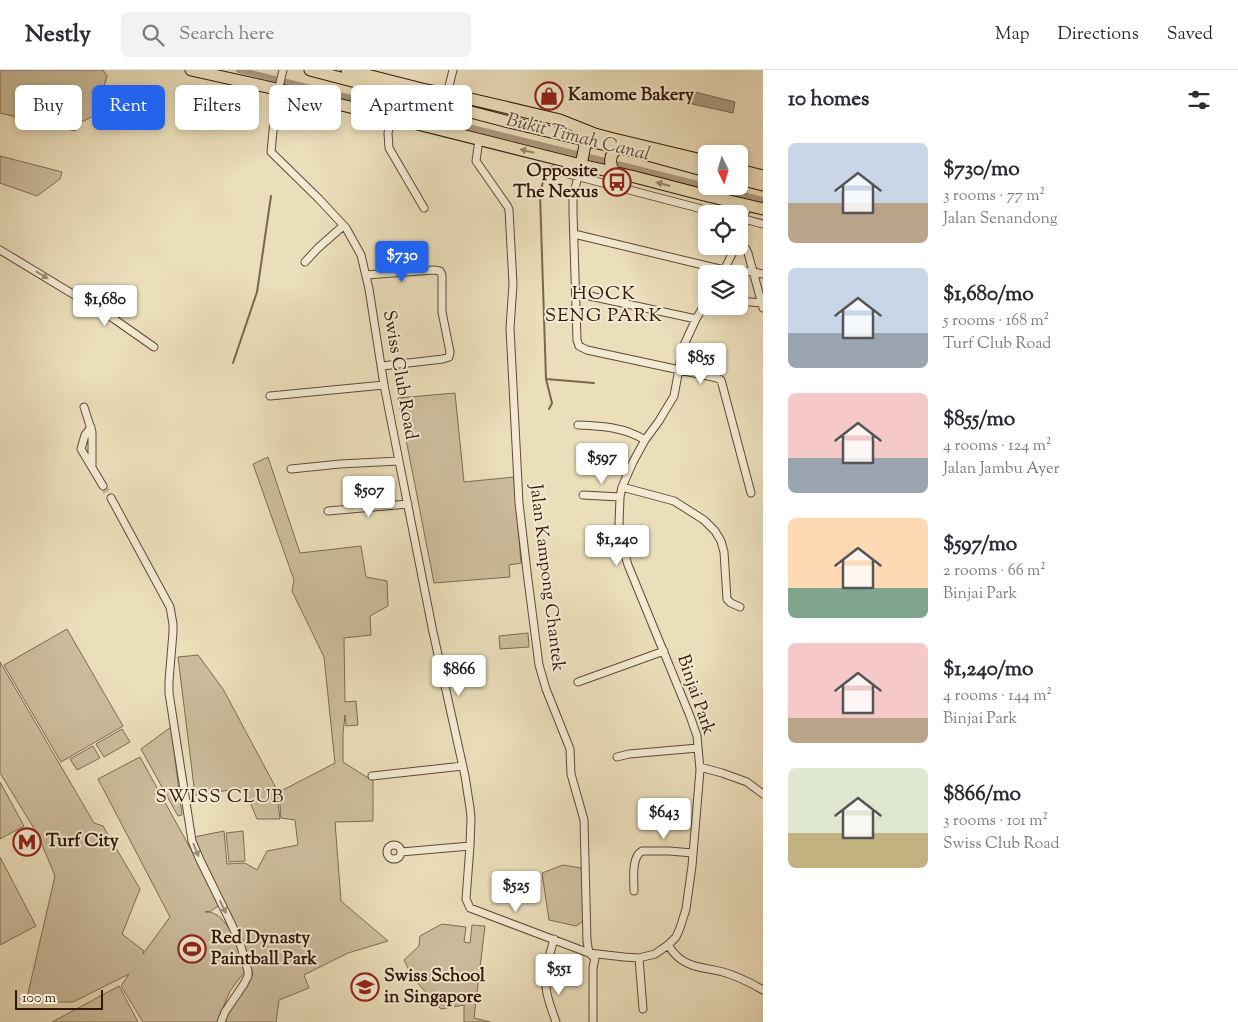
<!DOCTYPE html>
<meta charset="utf-8">
<style>
:root{--surface:#fff;--page:#f2f2f3;--text:#2b2b33;--muted:#7c7c81;--line:#e1e1e2;--accent:#2563eb}
body{margin:0;font-family:"Sorts Mill Goudy",serif;background:var(--page);color:var(--text);height:100vh;display:flex;flex-direction:column;font-size:19px;white-space:nowrap}
*{box-sizing:border-box;margin:0}
p{font-size:16px;color:var(--muted)}
.icon{flex:none;width:28px;height:28px;fill:none;stroke:currentColor;stroke-width:2;stroke-linecap:round;stroke-linejoin:round}
.map{position:relative;flex:1;overflow:hidden}
.details{display:flex;flex-direction:column;background:var(--surface);width:475px}
.details>*{flex:none}
.top-card{position:absolute;left:15px;top:15px;width:475px;height:45px;display:flex;gap:10px}
.needle{width:32px;rotate:175deg}
.fabs{position:absolute;left:698px;top:75px;display:grid;gap:10px}
.fabs a{display:grid;place-items:center;width:50px;height:50px;border-radius:8px;background:var(--surface);box-shadow:0 2px 8px #0003;font-size:25px}
.scale{position:absolute;left:15px;bottom:12px;width:88px;box-sizing:border-box;padding-left:5px;border:2px solid #341709;border-top:0;font-size:14px;line-height:18px;white-space:nowrap;color:#341709;-webkit-text-stroke:4px #f2ead2;paint-order:stroke}
.price{position:absolute;translate:-50% -42px;padding:0 11px;border-radius:5px;background:#fff;color:#222;font-size:16px;line-height:32px;filter:drop-shadow(0 1px 2px #0008)}
.price::after{content:'';position:absolute;left:50%;top:30px;width:15px;height:11px;margin-left:-8px;background:inherit;clip-path:polygon(0 0,100% 0,50% 100%)}
.price.selected{background:var(--accent);color:#fff}
ul{padding:0;list-style:none}
li{display:flex;align-items:center;gap:15px;height:125px;padding:0 25px}
li span{display:grid;place-items:center;flex:none;width:140px;height:100px;border-radius:8px;color:#555}
li>.icon{margin-inline-start:auto}
span .icon{width:60px;height:60px;fill:#fffc;stroke-width:1}
li b{font-size:21px}
h2{display:flex;justify-content:space-between;align-items:center;height:60px;padding:0 25px;font-size:21px}
.pill{padding:0 18px;border-radius:8px;background:var(--surface);box-shadow:0 2px 8px #0003;font-size:18px;line-height:45px}
.pill.selected{background:var(--accent);color:#fff}
header{display:flex;align-items:center;gap:30px;box-sizing:border-box;height:70px;padding:0 25px;background:var(--surface);border-bottom:1px solid var(--line)}
header strong{font-size:24px}
nav{display:flex;gap:28px;margin-inline-start:auto;font-size:18px}
.search{width:350px;height:45px;background:var(--page);display:flex;align-items:center;gap:12px;box-sizing:border-box;padding:0 18px;border-radius:8px;color:var(--muted);font-size:19px}
main{display:flex;flex:1;min-height:0}
.map>svg:first-child{display:block}
.green{fill:#ccbc9c;stroke:#806a52}
.water{fill:#ad9a7e;stroke:#7d664f}
.lines{fill:none;stroke-linecap:round;stroke-linejoin:round}
.stream{stroke:#7d664f;stroke-width:2}
.canal{stroke:#ad9a7e;stroke-width:6}
.minor-tunnel{stroke:#c6b697;stroke-width:7;stroke-dasharray:7 3.5;stroke-linecap:butt}
.minor-casing{stroke:#624935;stroke-width:9}
.trunk-casing{stroke:#341709;stroke-width:13}
.minor{stroke:#f2ead2;stroke-width:7}
.trunk{stroke:#ebdeba;stroke-width:11}
.oneway{fill:#99846a}
.oneway2{fill:#9c8b78}
.labels{text-anchor:middle;dominant-baseline:central;stroke-width:4;stroke-linejoin:round;paint-order:stroke}
.poi-label{font-size:18px;font-weight:bold;fill:#341709;stroke:#f2ead2;text-anchor:start}
.street-label{font-size:18px;fill:#341709;stroke:#f2ead2}
.water-label{font-size:19px;font-style:italic;fill:#644b38;stroke:#f2ead2}
.neighbourhood-label{font-size:19px;letter-spacing:1px;fill:#341709;stroke:#f2ead2}
</style>
<header>
<strong>Nestly</strong>
<div class="search"><svg class="icon" aria-label="search" viewBox="0 0 24 24"><circle cx="10" cy="10" r="6"/><path d="M15 15l6 6"/></svg>Search here</div>
<nav><a>Map</a><a>Directions</a><a>Saved</a></nav>
</header>
<main>
<div class="map">
<svg width="763" height="952" viewBox="0 0 763 952">
<rect width="100%" height="100%" fill="#ebdeba"/>
<filter id="stains"><feTurbulence type="fractalNoise" baseFrequency=".004" numOctaves="4"/><feColorMatrix values="0 0 0 0 .2 0 0 0 0 .09 0 0 0 0 .02 0 0 0 .5 -.17"/></filter>
<radialGradient id="worn" r=".72"><stop offset=".6" stop-color="#630" stop-opacity="0"/><stop offset="1" stop-color="#630" stop-opacity=".3"/></radialGradient>
<path class="green" d="M0,0H103L107,6L96,45L77,54L75,61L0,43Z
M0,86L62,102L60,109L37,126L0,113Z
M455,323L464,412L514,407L521,493L509,495L510,507L434,513L398,328Z
M268,387L300,483L361,476L366,507L387,511L388,536L370,546L371,565L344,568L345,632L356,631L358,655L346,656L345,645L343,664V692L373,711V751L335,752L341,831L388,871L348,883L304,905L309,918L279,930L276,952H224L228,940L253,904L237,860L202,789L194,767L224,761L227,794L245,793L257,800L267,781L298,775L295,750L281,748L279,722L335,693L324,587L292,521L294,510L253,394Z
M67,559L123,656L61,692L4,595Z
M528,563L529,577L500,579L499,566Z
M198,585L223,619L276,718L280,749H257L244,718L195,725L178,587Z
M0,592L94,753L103,756L140,819L122,864L144,881L143,884L170,847L98,709L140,687L221,834L211,841L205,842C229,840 239,883 245,901L230,921L217,952H143L121,916L129,904L73,932H26L55,806L38,765L0,703Z
M171,657L182,745L178,746L141,679Z
M122,659L130,672L104,687L96,674Z
M93,676L100,688L77,700L70,689Z
M0,712L24,756L0,769Z
M243,761L245,791L229,792L226,763Z
M0,787L36,856L0,875Z
M563,795L581,798L585,850L576,856L549,850L542,803Z
M442,854L466,857L464,872L470,873L472,855L485,856L474,948L490,952H464V935L441,939L413,908L404,890L419,876L420,866Z
M119,916L138,952H52Z"/>
<path class="water" d="M691,21L735,32L733,43L688,33Z"/>
<g class="lines">
<path class="stream" d="M546,99L540,124L546,309L552,333L549,339
M233,293L257,222L271,126
M546,309L594,313"/>
<path class="canal" d="M239,0L706,116
M709,116L763,130"/>
<path class="minor-tunnel" d="M103,416L111,428"/>
<g class="minor-casing">
<path id="minor" d="M283,0L276,30L271,82L319,129L346,158L361,185L369,219L384,315L399,391L433,562L465,706L470,738L471,748L470,776L466,829L470,838L589,883L624,887L639,888L655,884L668,875L676,867L680,858L686,839L692,796L700,700L697,666L690,646L628,495L622,475L619,454L620,427L622,417L633,392L645,370L659,351L674,326L683,277L696,249L706,232
M447,24L453,0
M391,47L388,63L389,78L424,138
M479,69L476,91L508,137L509,140L513,214L510,258L519,433L527,502L539,595L546,619L570,679L571,704L584,750L587,871L589,883L595,888L593,898V952
M581,95L573,126V142L577,270L579,276L587,280L717,308L721,310L751,423
M553,100L721,144
M744,149L763,154
M574,164L724,200L754,202L763,204
M739,169L747,135
M739,172L746,179L748,183L763,238
M0,180L114,249L154,277
M305,192L318,178L343,156
M724,200L736,176
M366,205L434,200L440,201L442,205V242L450,282L449,287L443,289L382,296
M576,223L696,249
M739,231L762,233
M270,326L384,315
M84,337L92,362V395
M578,355C602,356 624,357 645,370
M91,357L85,365L81,379L103,416
M291,399L340,394L399,391
M622,417L674,431L704,450L715,461L721,471L724,482L727,529L731,533L740,537
M583,425L620,427
M111,428L170,537L173,554V562L169,611V623L192,771L200,790L230,851L240,873L248,901V906L244,914L225,942L221,952
M328,441L408,434
M578,612L664,581
M617,687L629,684L698,678
M700,697L722,703L747,712L763,724
M372,706L463,696
M387 782a7 7 0 1 1 14 0a7 7 0 1 1-14 0Z
M401,782L470,776
M634,821C634,810 631,787 642,781H669L693,783
M554,869C550,884 544,901 546,917C547,929 552,940 556,952
M668,875C671,879 674,884 678,887C690,898 708,898 723,902C737,906 751,913 763,920
M639,888L643,939"/>
</g>
<g class="trunk-casing">
<path id="trunk" d="M191,0L290,22L581,95L631,106L704,125L763,139
M310,0L513,53L644,84L706,101
M347,0L426,20L462,27L560,50L595,64L614,69L706,91
M581,95L585,75L583,69
M739,100L763,106
M614,102C609,94 609,84 618,78
M739,109L763,115"/>
</g>
<use href="#minor" class="minor"/>
<use href="#trunk" class="trunk"/>
</g>
<defs><path id="oneway-solid" d="M-6-.8H1V-3.2L6.5 0L1 3.2V.8H-6Z" transform="scale(1.25)"/></defs>
<g class="oneway">
<use href="#oneway-solid" transform="translate(527 81) rotate(-166)"/>
<use href="#oneway-solid" transform="translate(663 114) rotate(-165)"/>
</g>
<g class="oneway2">
<use href="#oneway-solid" transform="translate(42 205) rotate(31)"/>
<use href="#oneway-solid" transform="translate(196 780) rotate(68)"/>
<use href="#oneway-solid" transform="translate(223 837) rotate(64)"/>
</g>
<defs>
<g id="shop-ring" transform="scale(1.4375)"><circle r="9.5" fill="#f2ead2" stroke="#8f2418" stroke-width="1.5"/><path d="M-5-2.5h2.3a2.7 3.5 0 0 1 5.4 0H5L5.5 6h-11ZM-1.5-2.5h3a1.5 2.3 0 0 0-3 0Z" fill="#8f2418"/></g>
<g id="bus-ring" transform="scale(1.4375)"><circle r="9.5" fill="#f2ead2" stroke="#8f2418" stroke-width="1.5"/><path d="M-5-6H5V4H4V6H2V4H-2V6H-4V4H-5ZM-3.5-4V0h7V-4ZM-3.5 1.2v1.5H-2V1.2ZM2 1.2v1.5H3.5V1.2Z" fill="#8f2418"/></g>
<g id="metro-ring" transform="scale(1.4375)"><circle r="9.5" fill="#f2ead2" stroke="#8f2418" stroke-width="1.5"/><path d="M-5.5 5V-5H-3L0 0L3-5H5.5V5H3V-.5L0 4L-3-.5V5Z" fill="#8f2418"/></g>
<g id="stadium-ring" transform="scale(1.4375)"><circle r="9.5" fill="#f2ead2" stroke="#8f2418" stroke-width="1.5"/><path d="M0-5a6.5 5 0 1 0 0 10a6.5 5 0 1 0 0-10ZM-3.5-1.8h7v3.6h-7Z" fill="#8f2418"/></g>
<g id="school-ring" transform="scale(1.4375)"><circle r="9.5" fill="#f2ead2" stroke="#8f2418" stroke-width="1.5"/><path d="M0-5L7-2L0 1L-7-2ZM-4 1L0 2.5L4 1V4Q0 6-4 4Z" fill="#8f2418"/></g>
</defs>
<g fill-rule="evenodd">
<use href="#shop-ring" x="549" y="26"/>
<use href="#bus-ring" x="617" y="112"/>
<use href="#metro-ring" x="27" y="772"/>
<use href="#stadium-ring" x="192" y="879"/>
<use href="#school-ring" x="365" y="917"/>
</g>
<g class="labels">
<g class="poi-label">
<text x="568" y="26">Kamome Bakery</text>
<text x="598" y="102" text-anchor="end">Opposite<tspan x="598" dy="21">The Nexus</tspan></text>
<text x="46" y="772">Turf City</text>
<text x="211" y="869">Red Dynasty<tspan x="211" dy="21">Paintball Park</tspan></text>
<text x="384" y="907">Swiss School<tspan x="384" dy="21">in Singapore</tspan></text>
</g>
<g class="street-label">
<text transform="translate(399 305) rotate(80)">Swiss Club Road</text>
<text transform="translate(546 508) rotate(83)">Jalan Kampong Chantek</text>
<text transform="translate(695 625) rotate(71)">Binjai Park</text>
</g>
<g class="water-label">
<text transform="translate(578 68) rotate(14)">Bukit Timah Canal</text>
</g>
<g class="neighbourhood-label">
<text x="604" y="224">HOCK<tspan x="604" dy="22">SENG PARK</tspan></text>
<text x="220" y="727">SWISS CLUB</text>
</g>
</g>
<rect width="100%" height="100%" filter="url(#stains)"/>
<rect width="100%" height="100%" fill="url(#worn)"/>
</svg>
<div class="fabs">
<a><svg class="needle" viewBox="-14 -14 28 28"><path d="M0-13l5 13h-10z" fill="#e53935"/><path d="M0 13l5-13h-10z" fill="#7c7c81"/></svg></a>
<a><svg class="icon" aria-label="locate" viewBox="0 0 24 24"><circle cx="12" cy="12" r="6"/><path d="M12 2v4M12 18v4M2 12h4M18 12h4"/></svg></a>
<a><svg class="icon" aria-label="layers" viewBox="0 0 24 24"><path d="M12 4l9 5-9 5-9-5zM3 14l9 5 9-5"/></svg></a>
</div>
<div class="scale">100 m</div>
<b class="price selected" style="left:402px;top:213px">$730</b>
<b class="price" style="left:105px;top:257px">$1,680</b>
<b class="price" style="left:701px;top:315px">$855</b>
<b class="price" style="left:602px;top:415px">$597</b>
<b class="price" style="left:369px;top:448px">$507</b>
<b class="price" style="left:617px;top:497px">$1,240</b>
<b class="price" style="left:459px;top:627px">$866</b>
<b class="price" style="left:664px;top:770px">$643</b>
<b class="price" style="left:516px;top:843px">$525</b>
<b class="price" style="left:559px;top:926px">$551</b>
<div class="top-card">
<a class="pill">Buy</a>
<a class="pill selected">Rent</a>
<a class="pill">Filters</a>
<a class="pill">New</a>
<a class="pill">Apartment</a>
</div>
</div>
<section class="details">
<h2>10 homes<svg class="icon" aria-label="filters" viewBox="0 0 24 24"><path d="M4 7h16M4 17h16"/><circle cx="9" cy="7" r="2"/><circle cx="15" cy="17" r="2"/></svg></h2>
<ul>
<li><span style="background:linear-gradient(#c9d6e8 60%,#b9a48a 0)"><svg class="icon" aria-label="home" viewBox="0 0 24 24"><path d="M3 11l9-7 9 7M6 9v11h12V9"/></svg></span><div><b>$730/mo</b><p>3 rooms · 77 m²</p><p>Jalan Senandong</p></div></li>
<li><span style="background:linear-gradient(#c9d6e8 65%,#9aa5b1 0)"><svg class="icon" aria-label="home" viewBox="0 0 24 24"><path d="M3 11l9-7 9 7M6 9v11h12V9"/></svg></span><div><b>$1,680/mo</b><p>5 rooms · 168 m²</p><p>Turf Club Road</p></div></li>
<li><span style="background:linear-gradient(#f6c9c9 65%,#9aa5b1 0)"><svg class="icon" aria-label="home" viewBox="0 0 24 24"><path d="M3 11l9-7 9 7M6 9v11h12V9"/></svg></span><div><b>$855/mo</b><p>4 rooms · 124 m²</p><p>Jalan Jambu Ayer</p></div></li>
<li><span style="background:linear-gradient(#ffd9b3 70%,#7fa58c 0)"><svg class="icon" aria-label="home" viewBox="0 0 24 24"><path d="M3 11l9-7 9 7M6 9v11h12V9"/></svg></span><div><b>$597/mo</b><p>2 rooms · 66 m²</p><p>Binjai Park</p></div></li>
<li><span style="background:linear-gradient(#f6c9c9 75%,#b9a48a 0)"><svg class="icon" aria-label="home" viewBox="0 0 24 24"><path d="M3 11l9-7 9 7M6 9v11h12V9"/></svg></span><div><b>$1,240/mo</b><p>4 rooms · 144 m²</p><p>Binjai Park</p></div></li>
<li><span style="background:linear-gradient(#dfe7d0 65%,#c2b280 0)"><svg class="icon" aria-label="home" viewBox="0 0 24 24"><path d="M3 11l9-7 9 7M6 9v11h12V9"/></svg></span><div><b>$866/mo</b><p>3 rooms · 101 m²</p><p>Swiss Club Road</p></div></li>
</ul>
</section>
</main>
